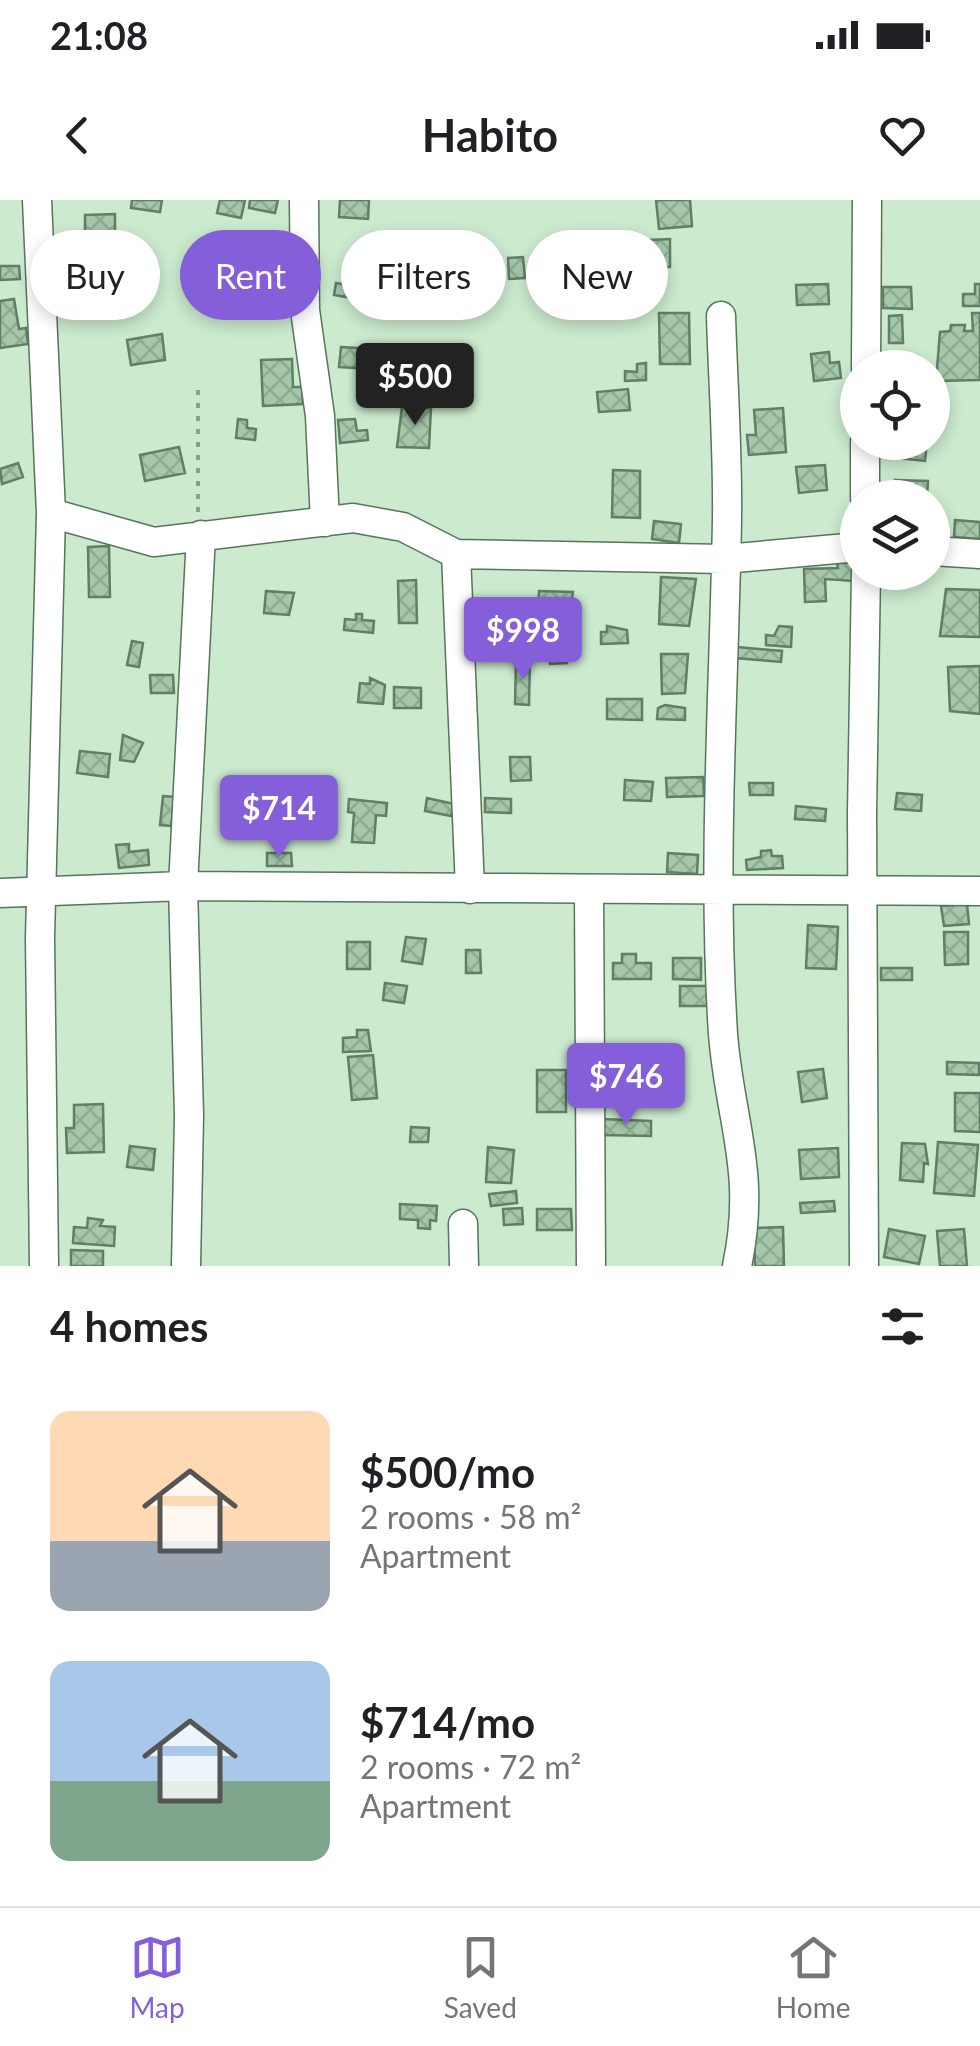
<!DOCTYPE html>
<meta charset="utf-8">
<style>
:root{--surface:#fff;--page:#f6f6f6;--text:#202124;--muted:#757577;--line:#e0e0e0;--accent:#855fd9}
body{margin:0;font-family:Lato,sans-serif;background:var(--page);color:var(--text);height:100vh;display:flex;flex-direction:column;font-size:38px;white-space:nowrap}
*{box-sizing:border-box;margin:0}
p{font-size:32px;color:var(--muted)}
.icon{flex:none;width:55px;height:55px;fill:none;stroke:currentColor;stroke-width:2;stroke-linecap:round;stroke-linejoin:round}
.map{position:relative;height:1066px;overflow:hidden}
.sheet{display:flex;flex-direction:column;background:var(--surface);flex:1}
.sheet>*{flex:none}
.top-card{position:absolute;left:30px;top:30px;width:920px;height:90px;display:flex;gap:20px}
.fabs{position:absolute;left:840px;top:150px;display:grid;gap:20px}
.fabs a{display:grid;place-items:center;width:110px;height:110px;border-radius:50%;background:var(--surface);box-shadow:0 5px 15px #0003;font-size:50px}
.price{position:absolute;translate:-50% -85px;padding:0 22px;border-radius:10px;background:var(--accent);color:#fff;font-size:32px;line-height:65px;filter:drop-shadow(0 2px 5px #0008)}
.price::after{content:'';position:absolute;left:50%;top:60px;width:30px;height:22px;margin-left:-15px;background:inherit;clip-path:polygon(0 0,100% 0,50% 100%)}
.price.on{background:#222;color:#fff}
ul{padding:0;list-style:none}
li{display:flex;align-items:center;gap:30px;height:250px;padding:0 50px}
li span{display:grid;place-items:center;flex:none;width:280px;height:200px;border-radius:20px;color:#555}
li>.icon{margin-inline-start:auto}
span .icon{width:120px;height:120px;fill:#fffc;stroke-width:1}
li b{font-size:42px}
h2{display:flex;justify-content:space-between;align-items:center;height:120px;padding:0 50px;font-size:42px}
.tag{padding:0 35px;border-radius:45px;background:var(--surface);box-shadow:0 5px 15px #0003;font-size:35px;line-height:90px}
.tag.on{background:var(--accent);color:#fff}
.status{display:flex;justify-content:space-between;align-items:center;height:70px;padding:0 50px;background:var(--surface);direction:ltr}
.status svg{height:28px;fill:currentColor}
header{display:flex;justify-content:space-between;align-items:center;height:130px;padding:0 50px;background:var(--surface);font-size:45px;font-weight:700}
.dock{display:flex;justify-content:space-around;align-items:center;height:140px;border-top:2px solid var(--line);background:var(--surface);font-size:28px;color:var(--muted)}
.dock a{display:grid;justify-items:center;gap:5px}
.dock .on{color:var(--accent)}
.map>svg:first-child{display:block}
.building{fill:url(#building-cross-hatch);stroke:#627e66;stroke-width:2.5}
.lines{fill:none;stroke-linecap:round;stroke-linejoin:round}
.minor-casing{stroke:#58745c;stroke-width:31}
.path{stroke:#889f8a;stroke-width:4;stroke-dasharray:5 8;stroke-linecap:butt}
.minor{stroke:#fff;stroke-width:28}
</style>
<div class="status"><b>21:08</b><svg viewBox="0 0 49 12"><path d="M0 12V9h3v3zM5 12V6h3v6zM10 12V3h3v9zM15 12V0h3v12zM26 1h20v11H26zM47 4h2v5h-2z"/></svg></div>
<header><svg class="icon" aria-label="back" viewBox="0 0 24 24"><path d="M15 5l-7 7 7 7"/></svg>Habito<svg class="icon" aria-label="heart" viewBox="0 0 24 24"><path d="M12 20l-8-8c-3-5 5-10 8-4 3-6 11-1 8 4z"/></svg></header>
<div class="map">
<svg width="980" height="1066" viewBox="0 0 980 1066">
<defs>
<pattern id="building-cross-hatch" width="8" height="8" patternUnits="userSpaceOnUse" patternTransform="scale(2.5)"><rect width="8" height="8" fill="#a4c8a9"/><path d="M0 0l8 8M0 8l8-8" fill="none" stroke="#8dac91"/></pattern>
</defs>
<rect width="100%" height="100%" fill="#cbeace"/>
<path class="building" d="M132,0H162L160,12L131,8Z
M220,0H245L241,18L217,13Z
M250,0H278L275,13L249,8Z
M340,0H369L368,19L339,17Z
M656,0H690L692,26L659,29Z
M115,14V32H85V15Z
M670,39V67H651L650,40Z
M372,46L414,50L411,71L393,69V77L408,79L405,103L376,100L380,67L370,66Z
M523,57L525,78L509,79L508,58Z
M0,66H19L20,79L0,80Z
M336,83L359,87L357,99L334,95Z
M828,84L829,104L797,105L796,85Z
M975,84H980V106H963V94H975Z
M883,87H911L912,109L883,108Z
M14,99L19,129L26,128L28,144L0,148V101Z
M659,113H689L690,164H660Z
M972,113H980V180L936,181L940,132L950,131L951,125H965L964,131H973Z
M902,115L903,143H889V116Z
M162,134L165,160L131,165L127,140Z
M341,147L373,149L372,169L339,167Z
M829,152L830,163L839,162L841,178L814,181L811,154Z
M292,159L293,187H302L303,204L263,206L261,160Z
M646,163V180L625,181V171L637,172V164Z
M380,180H406L407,201H380Z
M628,189L630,210L599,212L597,192Z
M402,207L431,208L429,248L397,247Z
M783,208L786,252L749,255L747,235H756L754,210Z
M238,219L247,220V228L256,229L255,240L236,238Z
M355,219L357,231L367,230L368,240L340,243L338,220Z
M889,242H927L925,261L887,257Z
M179,247L185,273L145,281L140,255Z
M18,263L23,277L2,284L0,269Z
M825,265L827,290L799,293L796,267Z
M613,270L640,271V318L612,317Z
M895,280L928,281L927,298H895Z
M955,320L980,322V339L954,337Z
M654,321L681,324L679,343L652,339Z
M109,346L110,397H89L88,347Z
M852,362L853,381L825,379L826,401L805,402L804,369L838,368L837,363Z
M661,377L696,379L689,426L659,424Z
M416,380L417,423H399L398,381Z
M946,389L980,390V437L940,436Z
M266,391L294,393L289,415L264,413Z
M539,391L573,392L566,438L537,436Z
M356,414H362V420L374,421L373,433L344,430L345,419L356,420Z
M607,426L627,430L628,443L601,444V432H607Z
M779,426L792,427L791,447L766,445V435L774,436Z
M503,429L520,435L519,446L492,445V434H502Z
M132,441L143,443L139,467L127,465Z
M566,447L567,463L550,464L549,448Z
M737,447L782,451L781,462L736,458Z
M661,454H688L685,493L662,494Z
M516,460H530L529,505L515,504Z
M980,466V514L950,511L948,467Z
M150,475H173L174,493H151Z
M370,478L385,485L383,504L358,502L360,483L370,484Z
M394,487L421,488V508H394Z
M607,499H642V520L607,519Z
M665,505L685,508V520L657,519L658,508Z
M123,535L143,543L134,562L120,560Z
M80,551L110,554L108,577L77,573Z
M510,557H530L531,580L511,581Z
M703,577L704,596L667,597L666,578Z
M625,580L653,582L651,601L624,600Z
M749,583H773V595H750Z
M897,593L922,595L921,611L895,609Z
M163,596L175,597L171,626L160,625Z
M427,598L454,604L451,616L425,611Z
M485,598L511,599V613L485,612Z
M349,599L387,603L386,616L376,615L374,643L352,642L354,613L348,612Z
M796,606L826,609L825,621L795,619Z
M129,644V652L148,650L149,665L119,668L116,645Z
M771,650L772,656H782L783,668L747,670L746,660L761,657V651Z
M267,653H291L292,666H267Z
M668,653L698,655L697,674L667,672Z
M967,704L969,724L944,726L941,706Z
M808,725L838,727L836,769L806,768Z
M944,732H968V764L945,765Z
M406,737L426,739L422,764L402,761Z
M347,742H370V769H347Z
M466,750H480L481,773H466Z
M622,754H636V763H651V779H613V763H622Z
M673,758H701V780L673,779Z
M881,768H912V780H881Z
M385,783L407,786L404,803L383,800Z
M680,786H707V806H680Z
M357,830H368L371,851L343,852V838L357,837Z
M373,855L377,898L352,900L348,857Z
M947,862L979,863V875L947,874Z
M823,869L827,898L802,902L798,872Z
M537,870H566V912H537Z
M955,893H980V932L955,931Z
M103,904L104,952L67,953L66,928H74V905Z
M602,919L651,921V936L602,935Z
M411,927L429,928L428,942H410Z
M938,942L978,945L974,996L934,993Z
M902,943L925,944L928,964L924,963L923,982L900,980Z
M130,946L155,949L153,970L127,967Z
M488,947L514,950L511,983L486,982Z
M838,948L839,977L801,979L799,950Z
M516,991L517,1003L491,1006L489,994Z
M834,1001L835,1011L801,1013L800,1003Z
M400,1004L437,1006L436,1021L430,1020V1029L418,1028V1020L400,1019Z
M522,1008L523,1024L504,1025L503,1009Z
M537,1009H571L572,1030H537Z
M88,1018L103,1020L100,1026L115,1027L114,1046L73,1043L74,1027L87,1028Z
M783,1027L784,1066H755L754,1028Z
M889,1029L925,1036L919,1064L884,1057Z
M964,1029L967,1066H940L937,1031Z
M71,1050L103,1051V1066H71Z"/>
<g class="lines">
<g class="minor-casing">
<path id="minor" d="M37,0L51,313L40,738L44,1066
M304,0L305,110L320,216L325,322
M721,116C723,183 728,252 727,320C724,490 712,664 723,834C730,923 757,971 737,1066
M866,168L867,0
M865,242V298
M51,313L154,342L353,318L403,327L456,354L725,359L858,347
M932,351L980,354
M456,354L470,689
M589,689L591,1066
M0,693L183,686L980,691
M463,1024L464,1066
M186,1066L189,916L183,686L201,335
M864,1066L862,613L866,372"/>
</g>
<path class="path" d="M198,312V186"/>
<use href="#minor" class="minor"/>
</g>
</svg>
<div class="fabs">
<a><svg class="icon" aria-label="locate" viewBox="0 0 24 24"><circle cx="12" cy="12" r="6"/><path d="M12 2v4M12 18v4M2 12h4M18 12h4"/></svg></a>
<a><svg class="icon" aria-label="layers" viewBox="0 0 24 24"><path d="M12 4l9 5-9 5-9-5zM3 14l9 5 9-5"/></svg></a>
</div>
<b class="price on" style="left:415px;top:228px">$500</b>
<b class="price" style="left:523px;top:482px">$998</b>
<b class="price" style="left:279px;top:660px">$714</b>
<b class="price" style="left:626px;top:928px">$746</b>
<div class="top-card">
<a class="tag">Buy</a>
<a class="tag on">Rent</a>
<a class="tag">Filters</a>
<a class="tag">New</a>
</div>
</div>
<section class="sheet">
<h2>4 homes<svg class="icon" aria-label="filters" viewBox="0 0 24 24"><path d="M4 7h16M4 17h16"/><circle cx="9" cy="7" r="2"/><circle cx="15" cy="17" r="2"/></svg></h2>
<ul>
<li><span style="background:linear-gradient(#ffd9b3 65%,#9aa5b1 0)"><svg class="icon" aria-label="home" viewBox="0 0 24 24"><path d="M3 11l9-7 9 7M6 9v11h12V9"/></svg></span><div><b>$500/mo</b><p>2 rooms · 58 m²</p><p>Apartment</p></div></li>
<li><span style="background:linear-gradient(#a9c7e8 60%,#7fa58c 0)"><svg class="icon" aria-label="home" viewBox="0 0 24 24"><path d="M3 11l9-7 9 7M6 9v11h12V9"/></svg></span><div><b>$714/mo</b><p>2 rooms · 72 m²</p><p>Apartment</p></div></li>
</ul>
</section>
<nav class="dock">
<a class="on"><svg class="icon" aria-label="map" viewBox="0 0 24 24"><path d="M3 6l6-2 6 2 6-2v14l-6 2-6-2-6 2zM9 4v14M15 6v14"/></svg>Map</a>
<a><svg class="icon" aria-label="saved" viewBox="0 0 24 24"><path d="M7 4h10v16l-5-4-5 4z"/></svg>Saved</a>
<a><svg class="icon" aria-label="home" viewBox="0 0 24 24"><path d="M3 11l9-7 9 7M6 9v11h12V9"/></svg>Home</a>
</nav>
